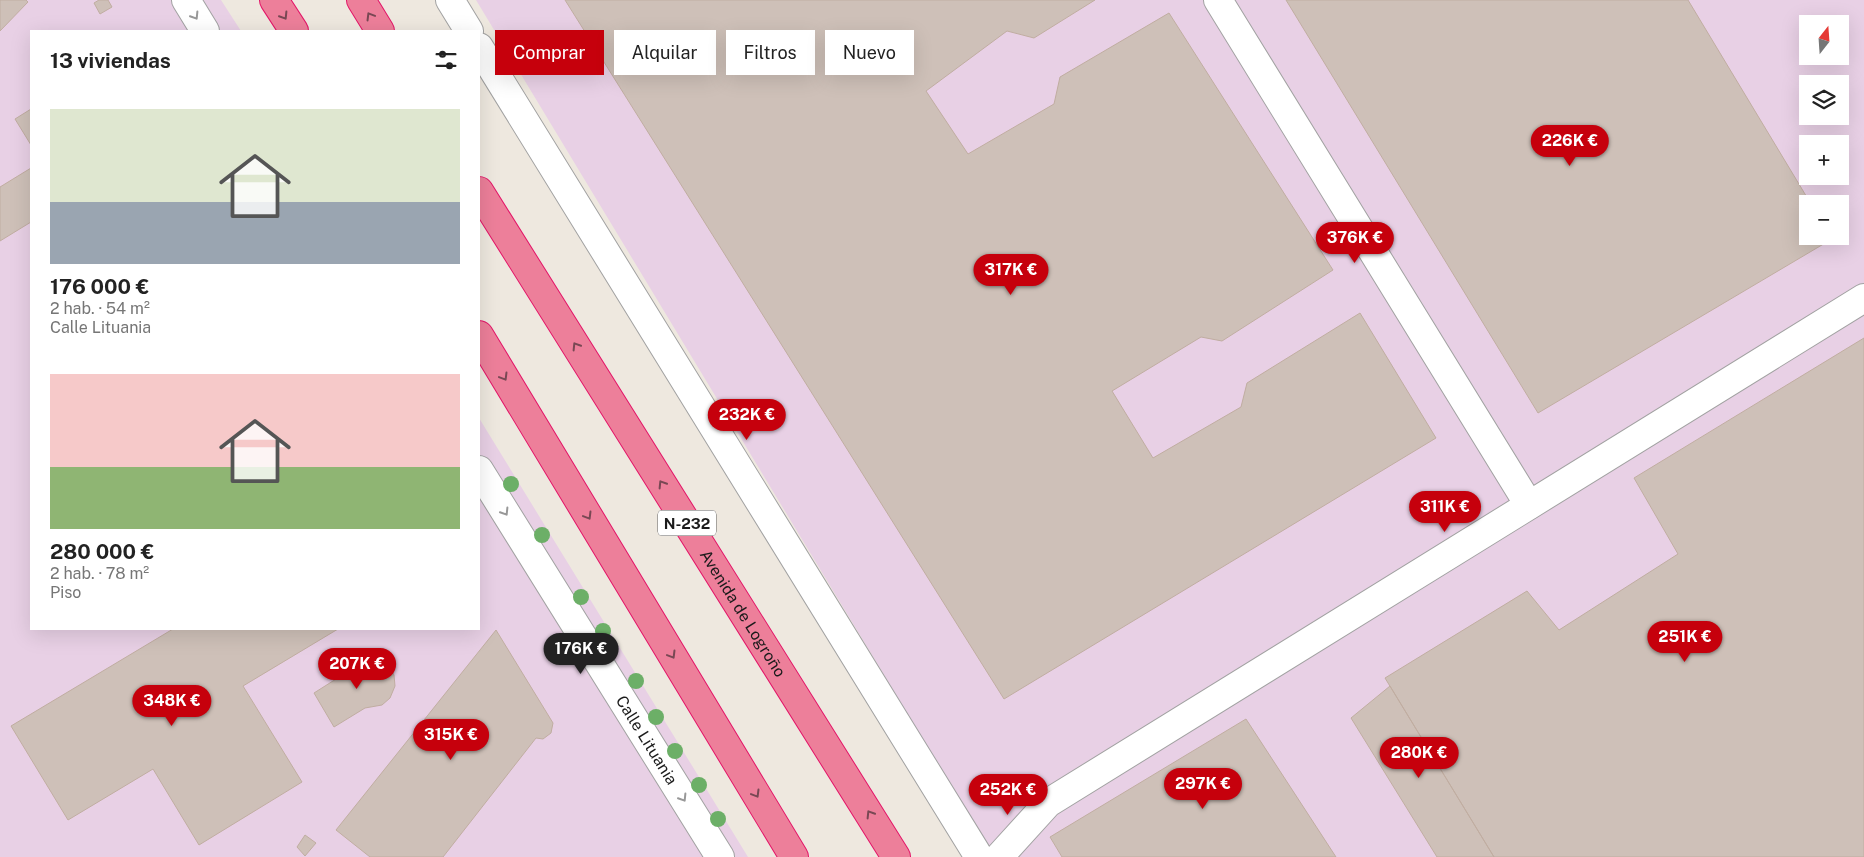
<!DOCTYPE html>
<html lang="es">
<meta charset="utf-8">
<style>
:root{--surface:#fff;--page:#f6f6f6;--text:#222;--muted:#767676;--accent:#c6000c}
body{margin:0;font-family:"Public Sans",sans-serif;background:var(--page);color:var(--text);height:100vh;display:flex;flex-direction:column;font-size:19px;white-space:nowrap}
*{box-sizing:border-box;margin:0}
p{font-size:16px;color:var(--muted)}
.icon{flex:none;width:28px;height:28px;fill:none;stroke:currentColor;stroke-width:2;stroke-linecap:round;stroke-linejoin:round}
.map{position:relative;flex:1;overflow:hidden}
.side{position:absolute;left:30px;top:30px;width:450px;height:600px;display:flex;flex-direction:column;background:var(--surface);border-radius:0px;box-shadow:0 5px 20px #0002}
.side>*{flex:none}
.hud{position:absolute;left:495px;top:30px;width:475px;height:45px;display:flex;gap:10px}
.needle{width:32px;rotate:17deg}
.tools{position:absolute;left:1799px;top:15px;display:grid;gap:10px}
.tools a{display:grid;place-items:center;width:50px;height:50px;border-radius:0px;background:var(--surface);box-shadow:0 5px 20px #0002;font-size:25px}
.price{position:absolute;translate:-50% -42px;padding:0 11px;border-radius:18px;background:var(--accent);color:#fff;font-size:16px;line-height:32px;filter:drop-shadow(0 1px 2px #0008)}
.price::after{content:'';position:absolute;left:50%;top:30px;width:15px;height:11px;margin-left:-8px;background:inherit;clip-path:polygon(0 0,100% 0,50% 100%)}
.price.on{background:#222;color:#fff}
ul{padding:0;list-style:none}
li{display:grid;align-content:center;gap:10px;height:265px;padding:0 20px}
li span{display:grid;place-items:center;height:155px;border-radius:0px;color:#555}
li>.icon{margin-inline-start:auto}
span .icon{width:90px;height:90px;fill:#fffc;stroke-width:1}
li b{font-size:21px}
h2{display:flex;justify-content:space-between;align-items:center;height:60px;padding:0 20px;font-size:21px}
.tag{padding:0 18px;border-radius:0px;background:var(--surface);box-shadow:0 5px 20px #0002;font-size:18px;line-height:45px}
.tag.on{background:var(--accent);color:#fff}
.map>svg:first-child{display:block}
.industrial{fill:#e8d0e5;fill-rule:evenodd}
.building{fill:#cec0b8;stroke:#c0ada1}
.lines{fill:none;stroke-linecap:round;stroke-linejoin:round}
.minor-casing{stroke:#a2a2a2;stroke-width:30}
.highway-casing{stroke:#e31568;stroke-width:30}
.minor{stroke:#fff;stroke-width:28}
.highway{stroke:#ed7f9a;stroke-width:28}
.tree{fill:#6caf67}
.oneway{stroke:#989898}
.oneway2{stroke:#794854}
.labels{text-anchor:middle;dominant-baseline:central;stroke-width:5;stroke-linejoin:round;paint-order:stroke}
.shield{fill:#fff;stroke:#5f5f5f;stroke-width:1}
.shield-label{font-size:15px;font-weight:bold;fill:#1b1b1b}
.street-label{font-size:16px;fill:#1b1b1b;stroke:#fff}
</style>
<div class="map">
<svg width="1864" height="857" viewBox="0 0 1864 857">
<rect width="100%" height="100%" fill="#eee8df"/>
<path class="industrial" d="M0,0H221L241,31H31V629H479V418L748,857H0Z
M476,0H1864V857H994ZM1808,24H1840V56H1808ZM1808,84H1840V116H1808ZM1808,144H1840V176H1808ZM1808,204H1840V236H1808Z"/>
<path class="building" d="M0,0H26L28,2L0,31Z
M99,0H108L112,7L100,14L94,3Z
M565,0H1095L1034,38L1007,31L926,91L968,154L1054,104L1060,77L1169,13L1333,270L1222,341L1201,337L1112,391L1153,458L1241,407L1247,383L1360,313L1436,438L1004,699Z
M1286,0H1688L1811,204H1808V236H1831L1832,239L1538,413Z
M31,109V145L15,119Z
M31,168V222L0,241V187Z
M1864,338V857H1494L1385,678L1527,591L1559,630L1678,554L1634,478Z
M173,629H338L243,686L302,782L199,845L153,769L68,820L11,726Z
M496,630L553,723L551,733L543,739L536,738L443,857H370L336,830Z
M367,657L378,659L388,665L394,675L395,686L390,698L382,705L365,708L334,727L314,693L344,674L356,660Z
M1390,686L1494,857H1437L1351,718Z
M1246,719L1336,857H1062L1050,837Z
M305,835L316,843L305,856L297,847Z"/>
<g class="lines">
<g class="minor-casing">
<g id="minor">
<path d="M186,0L205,31"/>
<path d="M450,0L469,31"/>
<path d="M1218,0L1529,505"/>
<path d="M479,47L979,857"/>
<path id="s1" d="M479,470L720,857"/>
<path d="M999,857L1048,803L1864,298"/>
</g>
</g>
<g class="highway-casing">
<g id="highway">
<path d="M274,0L294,31"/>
<path d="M361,0L380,31"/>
<path id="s2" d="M479,191L896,857"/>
<path d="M479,335L794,857"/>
</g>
</g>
<use href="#minor" class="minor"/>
<use href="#highway" class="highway"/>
</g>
<g class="tree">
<circle cx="511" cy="484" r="8"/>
<circle cx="542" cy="535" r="8"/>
<circle cx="581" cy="597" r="8"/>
<circle cx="603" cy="631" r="8"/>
<circle cx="636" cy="681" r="8"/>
<circle cx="656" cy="717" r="8"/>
<circle cx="675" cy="751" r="8"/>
<circle cx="699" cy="785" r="8"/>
<circle cx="718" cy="819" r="8"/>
</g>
<defs><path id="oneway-chevron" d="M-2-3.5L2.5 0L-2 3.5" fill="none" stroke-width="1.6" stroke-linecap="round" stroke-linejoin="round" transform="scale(1.25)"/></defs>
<g class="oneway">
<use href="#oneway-chevron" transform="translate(195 16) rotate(58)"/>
<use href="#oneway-chevron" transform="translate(505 512) rotate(58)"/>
<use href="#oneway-chevron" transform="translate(683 798) rotate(58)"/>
</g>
<g class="oneway2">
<use href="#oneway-chevron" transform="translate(284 16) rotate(58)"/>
<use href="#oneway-chevron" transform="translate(370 16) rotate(-121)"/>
<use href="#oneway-chevron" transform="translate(576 346) rotate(-122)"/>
<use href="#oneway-chevron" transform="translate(504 377) rotate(59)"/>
<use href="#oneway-chevron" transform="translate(662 484) rotate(-122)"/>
<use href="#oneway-chevron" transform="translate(588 516) rotate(59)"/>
<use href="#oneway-chevron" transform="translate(672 655) rotate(59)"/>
<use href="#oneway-chevron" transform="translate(756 794) rotate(59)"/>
<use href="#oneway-chevron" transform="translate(870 814) rotate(-122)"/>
</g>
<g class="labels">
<rect class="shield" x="658" y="510.5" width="58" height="25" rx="4"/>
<g class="shield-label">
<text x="687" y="523">N-232</text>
</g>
<g class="street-label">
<text stroke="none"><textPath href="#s2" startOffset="498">Avenida de Logroño</textPath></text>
<text stroke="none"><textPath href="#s1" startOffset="318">Calle Lituania</textPath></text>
</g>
</g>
</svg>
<div class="tools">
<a><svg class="needle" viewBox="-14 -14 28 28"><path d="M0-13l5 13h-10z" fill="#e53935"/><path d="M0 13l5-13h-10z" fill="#767676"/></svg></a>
<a><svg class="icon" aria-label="layers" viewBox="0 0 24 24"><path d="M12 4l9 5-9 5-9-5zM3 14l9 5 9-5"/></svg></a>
<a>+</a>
<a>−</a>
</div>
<b class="price" style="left:1570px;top:167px">226K €</b>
<b class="price" style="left:1355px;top:264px">376K €</b>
<b class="price" style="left:1011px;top:296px">317K €</b>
<b class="price" style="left:747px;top:441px">232K €</b>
<b class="price" style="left:1445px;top:533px">311K €</b>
<b class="price" style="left:1685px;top:663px">251K €</b>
<b class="price on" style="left:581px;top:675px">176K €</b>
<b class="price" style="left:357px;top:690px">207K €</b>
<b class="price" style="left:172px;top:727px">348K €</b>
<b class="price" style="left:451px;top:761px">315K €</b>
<b class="price" style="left:1419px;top:779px">280K €</b>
<b class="price" style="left:1203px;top:810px">297K €</b>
<b class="price" style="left:1008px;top:816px">252K €</b>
<div class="hud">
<a class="tag on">Comprar</a>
<a class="tag">Alquilar</a>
<a class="tag">Filtros</a>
<a class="tag">Nuevo</a>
</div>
<section class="side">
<h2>13 viviendas<svg class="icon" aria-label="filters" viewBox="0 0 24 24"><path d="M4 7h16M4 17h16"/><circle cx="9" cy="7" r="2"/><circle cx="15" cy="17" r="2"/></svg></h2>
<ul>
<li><span style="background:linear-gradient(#dfe7d0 60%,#9aa5b1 0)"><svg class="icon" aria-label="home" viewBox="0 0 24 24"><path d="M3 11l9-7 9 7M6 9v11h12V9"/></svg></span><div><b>176 000 €</b><p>2 hab. · 54 m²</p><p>Calle Lituania</p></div></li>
<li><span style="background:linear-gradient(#f6c9c9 60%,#8fb573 0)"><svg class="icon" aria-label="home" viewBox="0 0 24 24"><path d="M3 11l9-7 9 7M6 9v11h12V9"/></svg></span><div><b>280 000 €</b><p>2 hab. · 78 m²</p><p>Piso</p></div></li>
</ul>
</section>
</div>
